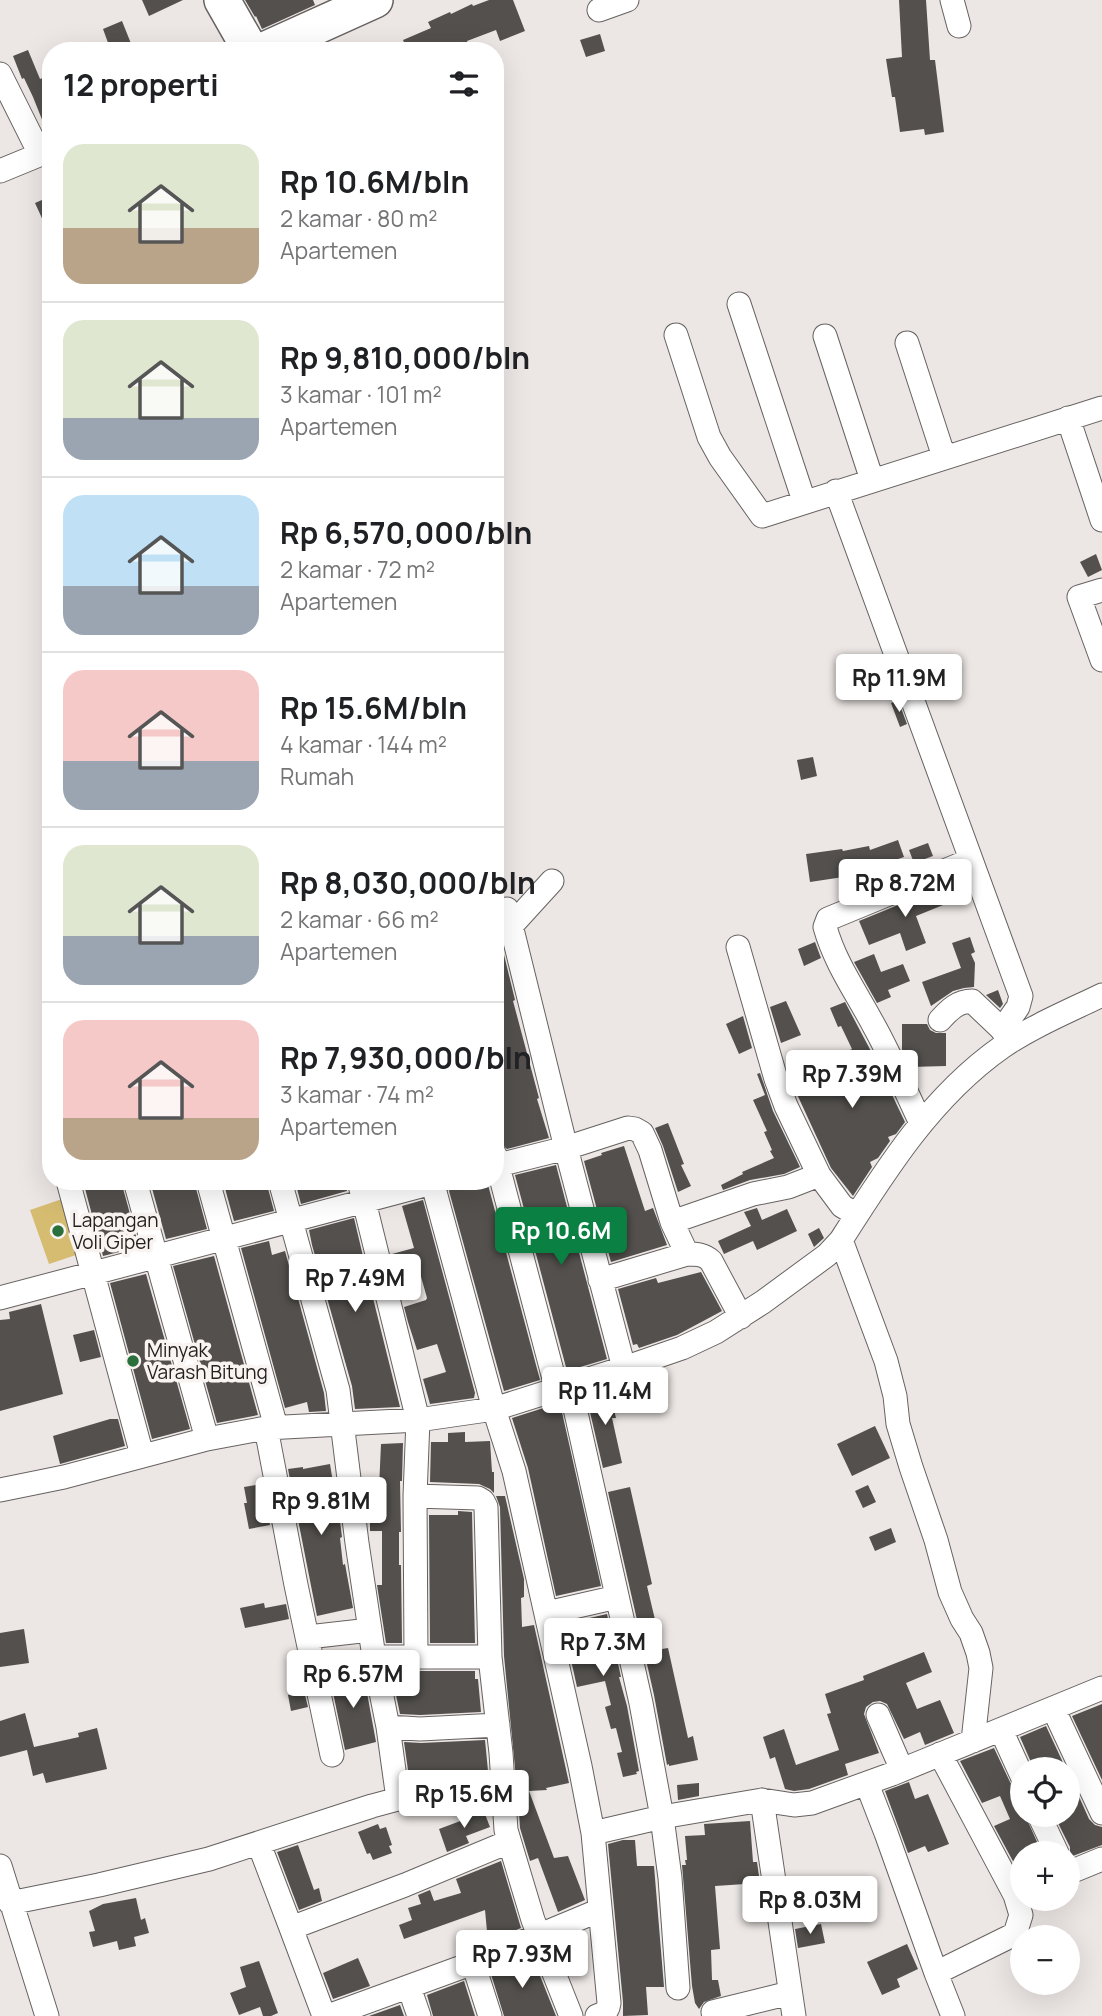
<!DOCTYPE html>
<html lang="id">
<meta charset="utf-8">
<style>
:root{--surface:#fff;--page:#f6f6f6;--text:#202124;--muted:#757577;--line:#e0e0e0;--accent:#0b8043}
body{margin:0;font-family:Manrope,sans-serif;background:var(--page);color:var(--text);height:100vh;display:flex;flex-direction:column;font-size:26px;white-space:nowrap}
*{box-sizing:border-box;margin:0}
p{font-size:23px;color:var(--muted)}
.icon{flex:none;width:38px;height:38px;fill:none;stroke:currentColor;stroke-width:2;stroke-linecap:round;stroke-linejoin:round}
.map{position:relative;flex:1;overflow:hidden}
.sheet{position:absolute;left:42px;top:42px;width:462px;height:1148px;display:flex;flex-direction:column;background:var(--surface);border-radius:28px;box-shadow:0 7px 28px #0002}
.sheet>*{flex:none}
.fabs{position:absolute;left:1010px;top:1757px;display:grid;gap:14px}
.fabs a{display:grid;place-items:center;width:70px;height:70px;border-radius:50%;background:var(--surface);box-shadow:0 7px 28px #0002;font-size:35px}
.price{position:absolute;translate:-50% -60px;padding:0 16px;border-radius:7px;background:#fff;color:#222;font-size:23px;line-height:46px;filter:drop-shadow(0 2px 4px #0008)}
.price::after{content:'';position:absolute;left:50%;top:42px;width:21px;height:16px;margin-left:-10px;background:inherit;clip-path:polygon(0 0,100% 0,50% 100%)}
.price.current{background:var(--accent);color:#fff}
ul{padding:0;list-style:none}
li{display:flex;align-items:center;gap:21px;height:175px;padding:0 21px}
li+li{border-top:2px solid var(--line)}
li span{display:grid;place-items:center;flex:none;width:196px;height:140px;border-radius:21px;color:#555}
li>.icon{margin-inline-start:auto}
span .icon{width:84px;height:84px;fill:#fffc;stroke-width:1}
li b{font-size:30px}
h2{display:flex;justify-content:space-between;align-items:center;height:84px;padding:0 21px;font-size:30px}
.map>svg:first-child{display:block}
.grass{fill:#d6bc71}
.building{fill:#53504d}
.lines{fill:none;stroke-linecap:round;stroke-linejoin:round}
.minor-casing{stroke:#666260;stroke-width:25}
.highway-casing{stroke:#666260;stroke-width:38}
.minor{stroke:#fff;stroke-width:23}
.highway{stroke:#fff;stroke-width:35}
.poi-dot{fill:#29703d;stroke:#f9f4f1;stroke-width:2.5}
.labels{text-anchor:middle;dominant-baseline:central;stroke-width:7;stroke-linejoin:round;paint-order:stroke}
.poi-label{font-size:19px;fill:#211f1e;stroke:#f9f4f1;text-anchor:start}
</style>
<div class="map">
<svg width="1102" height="2016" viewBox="0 0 1102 2016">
<rect width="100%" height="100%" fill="#ece7e4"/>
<path class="grass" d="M68,1197L85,1252L49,1264L30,1210Z"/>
<path class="building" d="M142,0H183L149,16Z
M245,0H313L315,5L262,29L256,16L255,17Z
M489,0H513L525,31L500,41L496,30L467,41L471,51H408L403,40L431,28L428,22L450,12L451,14L472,4L473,6Z
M899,0H926L930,60H935L944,132L925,135L924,129L900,132L895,97H892L886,59L902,57Z
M122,21L134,51H111L103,29Z
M600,34L605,51L586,57L580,40Z
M28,50L40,79L51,75V136L49,137L33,97L24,78L22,79L13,56Z
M51,196V238L35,203Z
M1096,554L1102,570L1088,577L1080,562Z
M898,700L907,724L900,727L891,703Z
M813,757L817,776L801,780L797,760Z
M898,840L904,857L874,867L877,884L853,893L850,876L810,882L806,854L842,849L843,851L869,846L870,850Z
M928,843L933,856L914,863L909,850Z
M947,885L953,901L916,916L926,943L906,951L900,933L869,945L859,921Z
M495,926H497L515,1000L513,1001L539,1098L537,1099L549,1138L507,1149L498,1141L495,1125Z
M970,937L975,952L971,954L975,963L974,987L964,988L953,991L931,1006L922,982L961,968L952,943Z
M815,942L821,958L804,966L798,949Z
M874,954L881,972L903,964L910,981L888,990L891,997L877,1003L854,962Z
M998,990L1003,1004L1000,1008L986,995Z
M786,1001L801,1035L781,1043L770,1007Z
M845,1002L873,1055L905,1122L896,1134L888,1137L890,1141L878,1158L870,1162L872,1167L853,1196L831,1168L796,1092L857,1065L850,1050L852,1049L841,1026L838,1027L830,1008Z
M743,1016L752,1048L739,1054L726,1024Z
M902,1024H927L930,1030L936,1033H946V1066L910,1067L902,1050Z
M760,1073L773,1111L800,1167L784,1174L750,1180L723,1190L721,1185L743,1174L742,1172L774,1158L770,1151L772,1150L764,1132L767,1131L753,1100L765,1095L757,1074Z
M668,1123L684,1164L681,1165L691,1186L678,1192L663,1146L655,1128Z
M624,1146L645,1211L653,1208L667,1245L611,1262L584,1161L602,1155L601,1153Z
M556,1165L607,1359L567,1371L515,1175Z
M83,1181H121L139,1247L103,1256Z
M150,1181H194L207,1229L166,1239Z
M223,1181H266L274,1211L234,1221Z
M295,1181H345L347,1191L301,1204Z
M472,1181H487L540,1380L504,1391L449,1191L454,1182V1186Z
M423,1200L475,1393L474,1398L430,1404L423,1379L446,1372L437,1344L417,1350L408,1322L404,1307L426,1300L427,1298L420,1273L398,1279L392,1254L414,1248L402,1206Z
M757,1208L762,1220L787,1209L797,1231L757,1250L753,1241L724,1254L718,1241L751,1226L744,1212Z
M354,1218L370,1286L400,1407L355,1409L352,1386L312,1245L309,1230Z
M819,1228L824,1238L814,1247L808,1234Z
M269,1241L272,1255L285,1251L324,1393L326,1411L309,1412L307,1402L285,1408L241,1248Z
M214,1256L258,1415L217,1423L173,1266Z
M701,1272L722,1311L677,1335L639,1348L637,1344L633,1345L618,1289L656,1278L658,1283Z
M146,1274L190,1429L152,1439L110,1283Z
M41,1304L63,1394L0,1411V1320L10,1319L9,1312Z
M94,1330L101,1357L80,1362L73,1335Z
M609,1390L616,1418H612L622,1463L603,1468L586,1395Z
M553,1405L554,1410L561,1408L601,1586L556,1596L528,1468L512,1418Z
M110,1419H118L125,1446L60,1464L53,1436Z
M875,1426L890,1458L852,1476L837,1444Z
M465,1432V1442L490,1441L492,1472H494V1493L490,1489L479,1484L430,1482L431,1442H448V1433Z
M403,1443L402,1481H400L401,1532H399V1565H401L402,1643H386L377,1585H382V1531H370V1487L379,1488L381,1444Z
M330,1464L334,1489H336L342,1537L340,1538L343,1565L345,1564L353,1608L317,1616L288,1469L303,1467V1469Z
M262,1484L270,1525L249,1529L244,1503H247L244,1487Z
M868,1485L876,1502L863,1508L855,1491Z
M630,1487L652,1584L647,1586L662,1649L668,1648L688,1738L693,1736L698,1760L669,1766V1764L667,1765L654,1695L608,1492Z
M496,1496H505L524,1579V1597L521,1598L522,1627L534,1625L569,1783L546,1788L547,1790L529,1791L554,1858L568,1856L585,1900L558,1912L538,1858L530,1861L520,1828L518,1798L519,1794L528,1791H518L517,1788L504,1656L500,1507Z
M458,1511L472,1512L475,1643H430L429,1515H458Z
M891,1528L896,1542L875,1551L869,1537Z
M264,1603L265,1608L286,1604L289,1619L245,1628L240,1608Z
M607,1614L621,1677H619L627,1706L639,1771L636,1772L637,1774L623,1777L617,1753L622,1752L616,1728L611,1729L605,1707L611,1705L605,1681L577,1687L563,1624Z
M24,1629L29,1663L0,1667V1633Z
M924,1652L932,1672L906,1683L917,1709L940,1700L954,1733L925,1745L920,1732L904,1739L887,1704L880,1701L873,1702L866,1707L864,1714L879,1753L845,1764L848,1775L809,1789L794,1791L785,1789L775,1757L770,1759L763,1737L784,1729L796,1765L839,1750L827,1714L831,1713L825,1694L864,1680L863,1676Z
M363,1671L376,1742L345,1750L330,1678Z
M391,1671H475V1679H478L481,1712L420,1715L400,1714Z
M304,1691L308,1707L291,1711L288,1695Z
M1102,1704V1780L1072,1716Z
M25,1713L34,1747L79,1737L78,1733L97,1728L107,1769L46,1783L43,1773L33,1776L27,1750L0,1757V1721Z
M1046,1726L1066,1769H1034L1020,1737Z
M485,1740L489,1781L410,1784L404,1742L421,1743Z
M994,1748L1010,1782L1014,1788L1022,1790V1815H1025L1042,1853H1022V1878L994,1826L1010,1819L1000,1796L982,1803L960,1761Z
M1068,1772L1089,1819L1095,1825L1102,1827V1845L1070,1857V1847L1054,1815H1068Z
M909,1782L915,1799L928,1794L949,1844L928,1852L925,1846L908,1853L885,1791Z
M699,1783V1796L678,1800L677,1785Z
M480,1809H483L490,1827L466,1836L469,1843L447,1852L439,1829L463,1820L462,1816Z
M750,1821L753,1862H757L760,1883L715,1886L720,1949L711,1950L712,1980H718L721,1996L704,2002L699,2009L695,2003L692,1986L682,1865H686L685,1860H687L685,1836L705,1835L704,1824Z
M378,1824L380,1829L386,1827L392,1845L389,1846L392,1853L373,1860L370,1853L367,1854L358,1832Z
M623,1840H635L637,1866H654L664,1987H646L648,2015L623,2016V2002L608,1844Z
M298,1845L314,1890L319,1888L322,1901L299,1910L277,1852Z
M501,1861L521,1928L488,1942L485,1910L404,1939L399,1925L412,1920L408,1908L421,1904L418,1895L430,1890L434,1901L461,1893L456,1879Z
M136,1898L141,1920L145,1918L149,1933L134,1937L136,1946L119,1950L117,1941L93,1947L89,1932L95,1931L89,1911L103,1904Z
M821,1924L825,1943L798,1948L795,1929Z
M907,1944L918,1969L897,1979L900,1987L882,1995L867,1962Z
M358,1958L370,1986L333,1999L323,1973Z
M533,1958L556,2016H504L490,1971L517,1960L518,1964Z
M259,1961L278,2013L271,2016H263L260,2007L239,2015L230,1993L246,1987L240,1967Z
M464,1981L475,2016H433L427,1995Z
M400,2005L404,2016H369Z"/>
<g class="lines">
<g class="minor-casing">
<path id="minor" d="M952,0L959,26
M599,10L627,0
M0,74L40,154
M0,171L51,150
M739,304L804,501
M676,335L709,437L720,457L762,516L1102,408
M825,336L872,480
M907,343L944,457
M1068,418L1102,520
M836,491L1021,996L1018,1007L1002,1030
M1102,590L1079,597L1102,660
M507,909L566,1148L624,1368
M511,926L552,881
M738,947L776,1079L786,1106L819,1175L842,1206L857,1215
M940,1020C949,1010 958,1001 972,1001L1013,1040
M921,1123C905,1090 891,1056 873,1024C856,992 835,963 825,927L828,919L971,860
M495,1155L557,1390
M495,1166L566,1148L628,1128L635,1129L642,1133L650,1150L672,1222L687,1254C696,1254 704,1254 711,1261L741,1317
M68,1181L142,1455
M135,1181L207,1439
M208,1181L276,1427
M280,1181L338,1390L357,1543L374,1657L388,1727L420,1729L498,1725
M359,1181L418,1420L415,1496L416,1656
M432,1181L494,1409L514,1471L580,1766L593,1833L609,2003C608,2011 605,2013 597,2016
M672,1222L753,1194L788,1187L819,1175
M841,1240L886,1361L895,1396L898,1424L911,1467L936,1540L950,1592L962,1619L971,1633L978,1653L981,1668L973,1741
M600,1280L687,1254
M0,1298L440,1181
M570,1386L641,1703L662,1817L593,1833
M266,1428L296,1585L332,1755
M0,1490L64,1477L207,1439L266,1428L418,1420L494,1409L624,1368L682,1348L716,1332L763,1302L827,1255L841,1240C886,1169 932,1096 1002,1047C1033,1026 1069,1011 1102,995
M415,1496L478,1498L483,1501L486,1507L490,1657L501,1753L506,1830L533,1920L571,2016
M547,1613L617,1597
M308,1637L370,1630
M374,1657H490
M1053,1708L1102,1813
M878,1715L902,1770
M388,1727L398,1799
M1001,1730L1022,1776
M940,1754L1015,1895L1022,1892
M867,1784L886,1833L936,1973
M762,1800L794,2016
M1039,1815L1057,1853
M259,1844L291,1928
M0,1866L47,2016
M1068,1873L1102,1859
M10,1903L99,1885L209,1859L372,1806L398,1799L418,1797L505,1794
M473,1963L490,2016
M409,1987L419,2016
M678,1988L670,1878L662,1817L762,1800L794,1805L812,1803L892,1774L1102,1688
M324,2016L291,1928L405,1885L508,1842
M328,2016L473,1963L600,1910
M714,2016L713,2012L790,1993
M953,2016L936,1973L1015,1934L1021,1915L1015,1895"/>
</g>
<g class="highway-casing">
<path id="highway" d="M222,0L251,51
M262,51L375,0"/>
</g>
<use href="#minor" class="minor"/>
<use href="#highway" class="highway"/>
</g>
<g class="poi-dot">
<circle cx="58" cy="1231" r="7"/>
<circle cx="133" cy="1361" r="7"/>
</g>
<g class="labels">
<g class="poi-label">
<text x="72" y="1220">Lapangan<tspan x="72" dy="22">Voli Giper</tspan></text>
<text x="147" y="1350">Minyak<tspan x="147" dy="22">Varash Bitung</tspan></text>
</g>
</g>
</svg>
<div class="fabs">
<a><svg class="icon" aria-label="locate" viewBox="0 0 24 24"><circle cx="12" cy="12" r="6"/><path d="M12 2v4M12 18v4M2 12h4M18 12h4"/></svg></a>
<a>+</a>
<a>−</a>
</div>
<b class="price" style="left:899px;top:714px">Rp 11.9M</b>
<b class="price" style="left:905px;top:919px">Rp 8.72M</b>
<b class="price" style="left:852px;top:1110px">Rp 7.39M</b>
<b class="price current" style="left:561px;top:1267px">Rp 10.6M</b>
<b class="price" style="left:355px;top:1314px">Rp 7.49M</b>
<b class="price" style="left:605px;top:1427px">Rp 11.4M</b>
<b class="price" style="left:321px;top:1537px">Rp 9.81M</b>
<b class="price" style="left:603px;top:1678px">Rp 7.3M</b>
<b class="price" style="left:353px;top:1710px">Rp 6.57M</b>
<b class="price" style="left:464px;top:1830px">Rp 15.6M</b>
<b class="price" style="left:810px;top:1936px">Rp 8.03M</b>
<b class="price" style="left:522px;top:1990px">Rp 7.93M</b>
<section class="sheet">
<h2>12 properti<svg class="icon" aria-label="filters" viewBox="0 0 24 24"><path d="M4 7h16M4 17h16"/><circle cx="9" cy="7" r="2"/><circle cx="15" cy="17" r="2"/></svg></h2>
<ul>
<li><span style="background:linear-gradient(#dfe7d0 60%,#b9a48a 0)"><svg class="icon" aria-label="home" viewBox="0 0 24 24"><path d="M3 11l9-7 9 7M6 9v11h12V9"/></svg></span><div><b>Rp 10.6M/bln</b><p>2 kamar · 80 m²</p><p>Apartemen</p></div></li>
<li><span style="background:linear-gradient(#dfe7d0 70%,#9aa5b1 0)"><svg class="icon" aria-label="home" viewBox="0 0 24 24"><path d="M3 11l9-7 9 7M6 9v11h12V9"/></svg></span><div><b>Rp 9,810,000/bln</b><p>3 kamar · 101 m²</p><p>Apartemen</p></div></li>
<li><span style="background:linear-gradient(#bfe0f5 65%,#9aa5b1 0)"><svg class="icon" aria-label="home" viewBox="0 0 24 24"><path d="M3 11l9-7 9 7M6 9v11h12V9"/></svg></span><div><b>Rp 6,570,000/bln</b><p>2 kamar · 72 m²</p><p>Apartemen</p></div></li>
<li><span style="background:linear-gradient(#f6c9c9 65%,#9aa5b1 0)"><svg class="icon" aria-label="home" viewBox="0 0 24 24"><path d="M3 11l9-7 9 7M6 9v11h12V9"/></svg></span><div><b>Rp 15.6M/bln</b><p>4 kamar · 144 m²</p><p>Rumah</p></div></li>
<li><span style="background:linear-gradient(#dfe7d0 65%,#9aa5b1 0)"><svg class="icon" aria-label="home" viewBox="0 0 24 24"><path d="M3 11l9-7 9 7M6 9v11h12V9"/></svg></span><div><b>Rp 8,030,000/bln</b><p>2 kamar · 66 m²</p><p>Apartemen</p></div></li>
<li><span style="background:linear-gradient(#f6c9c9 70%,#b9a48a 0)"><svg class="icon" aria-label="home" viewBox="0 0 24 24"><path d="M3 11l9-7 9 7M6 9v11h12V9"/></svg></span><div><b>Rp 7,930,000/bln</b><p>3 kamar · 74 m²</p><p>Apartemen</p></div></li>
</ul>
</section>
</div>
